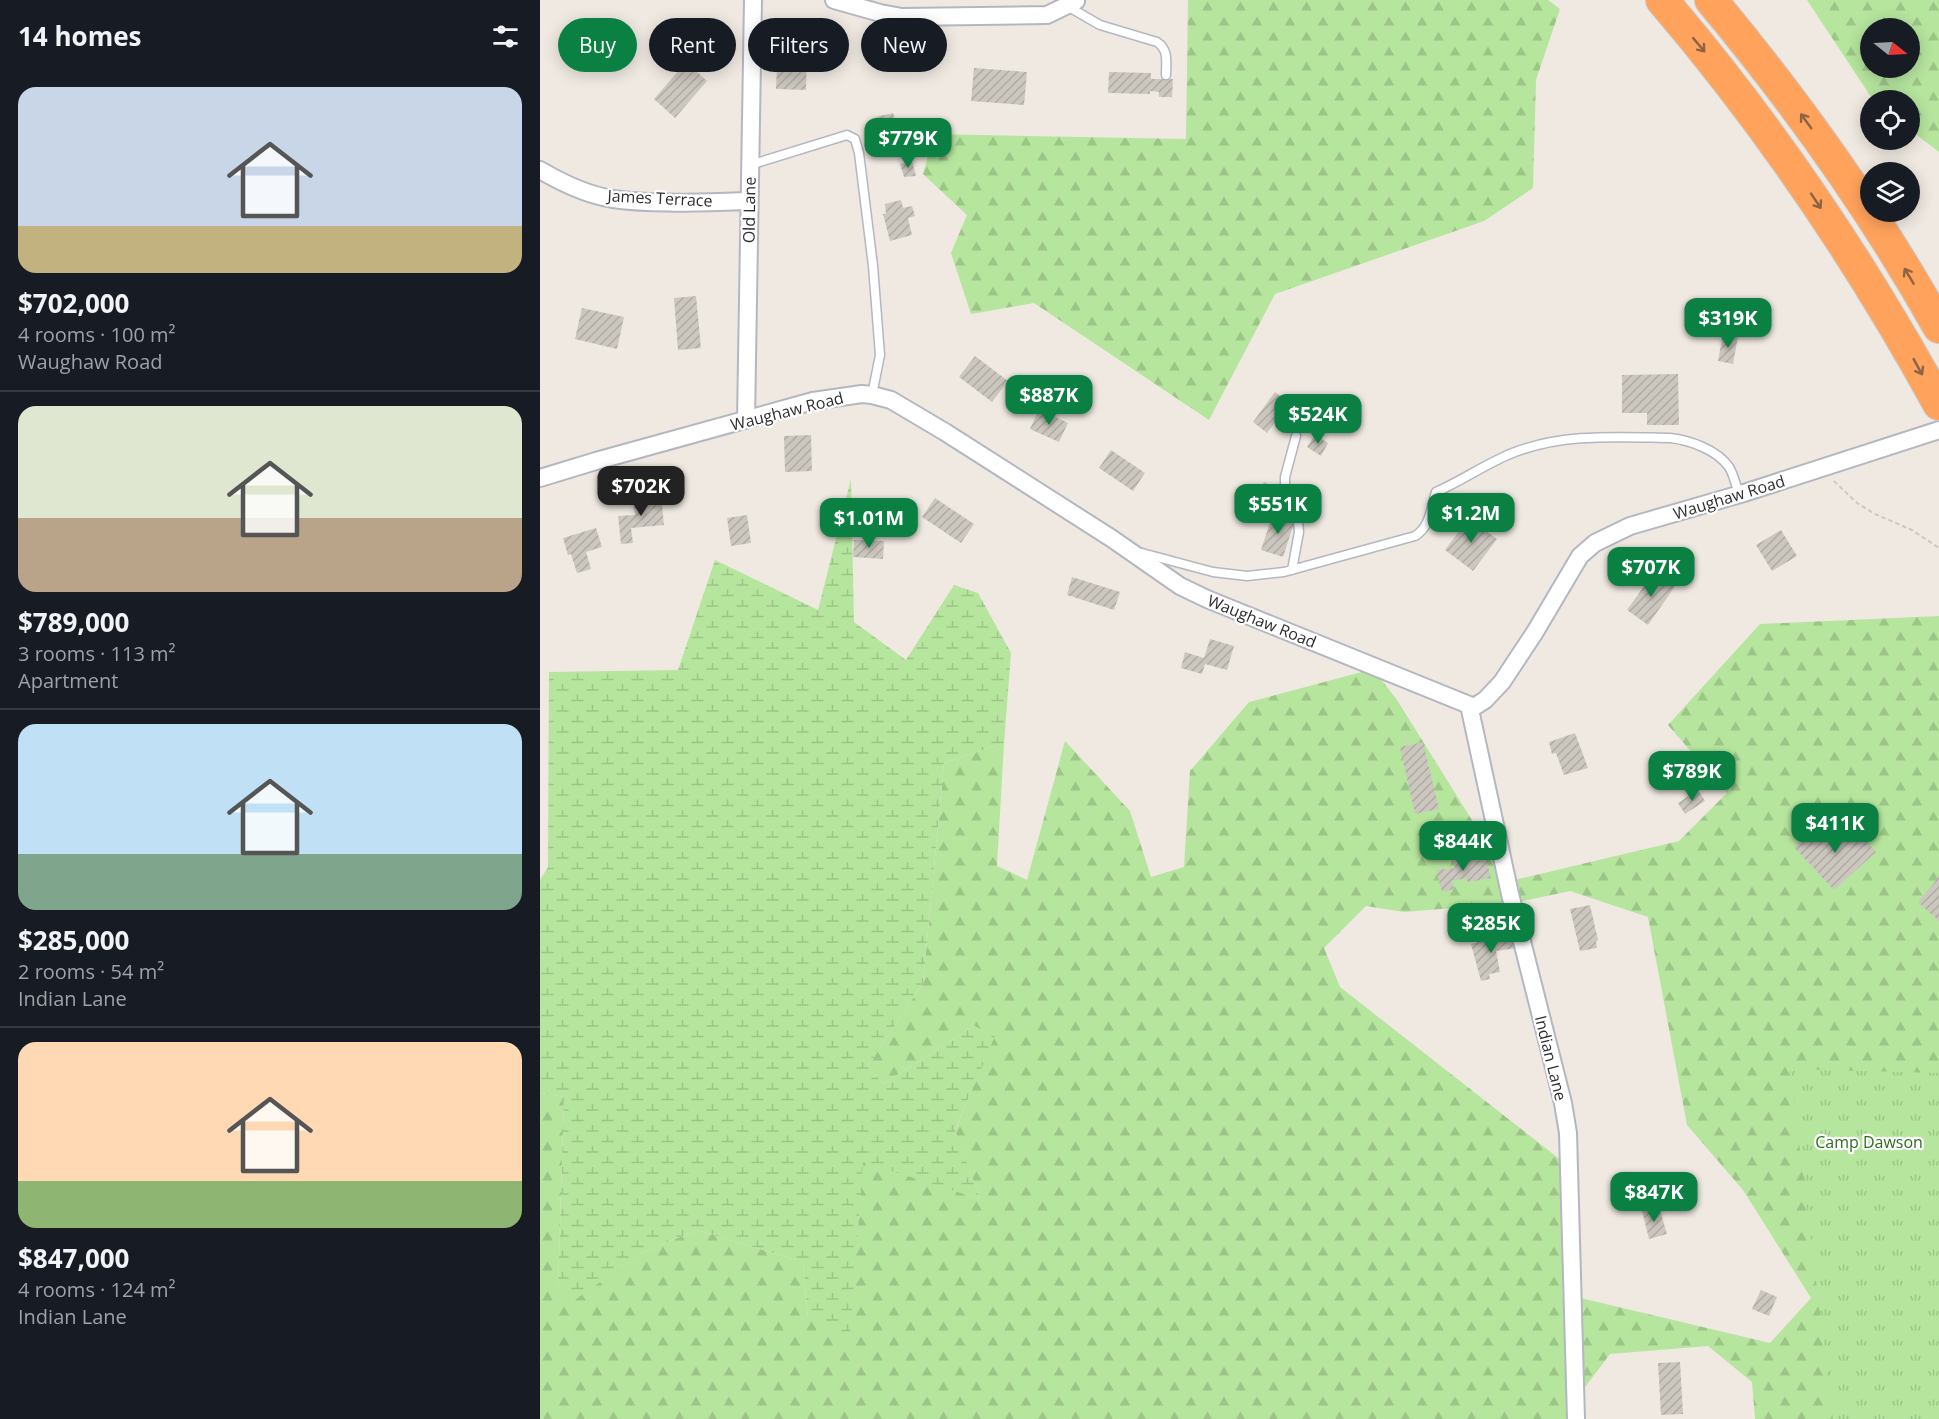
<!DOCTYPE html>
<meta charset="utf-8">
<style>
:root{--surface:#171b24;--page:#242831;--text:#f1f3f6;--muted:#9ea1a6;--line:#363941;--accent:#0b8043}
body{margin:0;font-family:"Open Sans",sans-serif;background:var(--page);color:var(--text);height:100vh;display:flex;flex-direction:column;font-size:22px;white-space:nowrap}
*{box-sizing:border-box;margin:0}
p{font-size:20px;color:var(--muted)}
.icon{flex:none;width:33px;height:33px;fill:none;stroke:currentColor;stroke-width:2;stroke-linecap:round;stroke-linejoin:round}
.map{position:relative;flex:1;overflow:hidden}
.sheet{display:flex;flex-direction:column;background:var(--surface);width:540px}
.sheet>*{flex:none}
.guide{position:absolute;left:18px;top:18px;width:570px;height:54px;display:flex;gap:12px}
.needle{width:39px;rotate:108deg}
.buttons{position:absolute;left:1320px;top:18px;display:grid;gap:12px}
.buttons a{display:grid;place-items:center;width:60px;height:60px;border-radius:50%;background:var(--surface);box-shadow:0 3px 15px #0003;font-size:30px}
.price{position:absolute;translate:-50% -51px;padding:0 14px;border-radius:12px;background:var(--accent);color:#fff;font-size:20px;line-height:39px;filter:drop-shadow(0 2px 3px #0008)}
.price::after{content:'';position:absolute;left:50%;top:36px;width:18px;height:14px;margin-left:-9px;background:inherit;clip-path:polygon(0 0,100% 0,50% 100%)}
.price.on{background:#222;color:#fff}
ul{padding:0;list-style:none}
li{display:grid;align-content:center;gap:12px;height:318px;padding:0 18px}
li+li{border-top:2px solid var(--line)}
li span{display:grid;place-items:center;height:186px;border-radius:18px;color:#555}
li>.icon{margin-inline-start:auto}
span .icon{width:108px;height:108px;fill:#fffc;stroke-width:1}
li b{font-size:26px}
h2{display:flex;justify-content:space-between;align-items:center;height:72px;padding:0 18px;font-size:26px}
.pill{padding:0 21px;border-radius:27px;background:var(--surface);box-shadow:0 3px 15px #0003;font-size:21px;line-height:54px}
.pill.on{background:var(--accent);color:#fff}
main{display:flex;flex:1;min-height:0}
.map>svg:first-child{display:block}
.forest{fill:url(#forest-firs);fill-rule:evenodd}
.wetland{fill:url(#wetland-marsh)}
.park{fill:url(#park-tufts)}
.building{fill:url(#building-hatch)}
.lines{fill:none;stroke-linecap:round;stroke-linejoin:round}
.service-casing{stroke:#b4b7c1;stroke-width:11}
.minor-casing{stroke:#b4b7c1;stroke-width:20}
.motorway-casing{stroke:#c9c9c9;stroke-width:34}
.path{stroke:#c9c9c9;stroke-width:2;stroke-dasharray:4.5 3;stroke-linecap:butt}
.service{stroke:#fff;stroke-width:8}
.minor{stroke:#fff;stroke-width:16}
.motorway{stroke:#ffa35c;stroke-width:32}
.oneway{stroke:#8c6343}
.labels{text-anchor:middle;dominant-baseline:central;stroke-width:4.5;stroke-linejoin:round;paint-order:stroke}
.street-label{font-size:16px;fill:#2e2e2e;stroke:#fff}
.park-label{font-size:16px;fill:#2c6e1b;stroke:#fff}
</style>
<main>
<section class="sheet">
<h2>14 homes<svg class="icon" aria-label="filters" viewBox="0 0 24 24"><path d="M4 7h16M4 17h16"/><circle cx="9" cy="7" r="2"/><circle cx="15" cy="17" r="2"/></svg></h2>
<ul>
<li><span style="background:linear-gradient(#c9d6e8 75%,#c2b280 0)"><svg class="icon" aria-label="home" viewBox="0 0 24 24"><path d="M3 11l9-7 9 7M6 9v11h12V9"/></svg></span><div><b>$702,000</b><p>4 rooms · 100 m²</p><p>Waughaw Road</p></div></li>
<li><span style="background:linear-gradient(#dfe7d0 60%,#b9a48a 0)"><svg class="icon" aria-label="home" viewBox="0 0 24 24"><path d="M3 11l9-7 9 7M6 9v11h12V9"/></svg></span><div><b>$789,000</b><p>3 rooms · 113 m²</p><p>Apartment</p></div></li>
<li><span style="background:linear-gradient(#bfe0f5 70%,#7fa58c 0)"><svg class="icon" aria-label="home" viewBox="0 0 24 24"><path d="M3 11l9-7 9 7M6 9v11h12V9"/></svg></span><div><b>$285,000</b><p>2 rooms · 54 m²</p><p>Indian Lane</p></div></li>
<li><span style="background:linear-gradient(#ffd9b3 75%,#8fb573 0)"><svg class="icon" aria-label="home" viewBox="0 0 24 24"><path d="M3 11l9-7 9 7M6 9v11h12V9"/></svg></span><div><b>$847,000</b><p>4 rooms · 124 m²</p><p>Indian Lane</p></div></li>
</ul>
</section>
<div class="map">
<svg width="1399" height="1419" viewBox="0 0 1399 1419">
<defs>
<pattern id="forest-firs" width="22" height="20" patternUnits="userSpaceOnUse" patternTransform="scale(1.5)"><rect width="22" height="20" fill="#b6e59e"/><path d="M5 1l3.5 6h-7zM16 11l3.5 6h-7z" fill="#9dc588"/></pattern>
<pattern id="wetland-marsh" width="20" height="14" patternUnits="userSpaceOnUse" patternTransform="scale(1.5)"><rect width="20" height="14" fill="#b6e59e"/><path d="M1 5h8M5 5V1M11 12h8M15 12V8" fill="none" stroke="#9dc588"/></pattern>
<pattern id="park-tufts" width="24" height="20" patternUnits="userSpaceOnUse" patternTransform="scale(1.5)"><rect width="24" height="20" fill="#b6e59e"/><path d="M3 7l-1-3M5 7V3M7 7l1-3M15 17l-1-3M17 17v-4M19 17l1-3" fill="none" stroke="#9dc588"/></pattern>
<pattern id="building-hatch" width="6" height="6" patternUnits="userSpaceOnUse" patternTransform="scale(1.5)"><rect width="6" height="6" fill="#cbc7bf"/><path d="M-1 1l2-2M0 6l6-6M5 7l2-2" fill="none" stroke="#afaba4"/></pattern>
</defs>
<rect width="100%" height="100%" fill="#efe9e1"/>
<path class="forest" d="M648,0H1008L1020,9L996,80L993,188L944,221L735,294L669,420L494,303L431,314L411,253L427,215L383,174L394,134L646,139Z
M1267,0H1399V152L1370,130V100H1333ZM1330,28H1370V68H1330Z
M1399,616V1419H1215L1212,1382L1168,1346L1070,1354L1030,1407L1031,1419H0V1093L24,1097L18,1289L32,1301L103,1252L157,1230L263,1262L268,1319L323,1161L440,1199L415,1131L454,1036L434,1026L343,1084L328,1066L383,983L404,763L464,743L457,866L487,880L525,741L590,811L611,877L644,867L650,771L709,702L833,669L857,700L970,881L1139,841L1187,793L1128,725L1220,624ZM1030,891L1108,917L1147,1125L1203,1190L1271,1298L1230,1343L1032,1296L1036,1172L800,987L784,948L826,906L864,912L974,903Z"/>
<path class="wetland" d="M311,479L314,622L366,660L414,585L438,593L471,653L464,743L404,763L383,983L328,1066L343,1084L434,1026L455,1036L415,1130L440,1199L323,1162L310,1336L268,1319L263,1262L157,1230L103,1252L32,1302L18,1289L24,1097L0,1093V880L8,867L9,672L138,670L175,560L278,610Z"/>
<path class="park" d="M1250,1069L1399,1073V1419H1293Z"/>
<path class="building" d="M238,45L267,46L266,90L236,89Z
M146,62L167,81L135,118L114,99Z
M434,68L487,72L484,105L431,101Z
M569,72L611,73V79H633L632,97H619V92L610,91V94L568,93Z
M353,113L363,143L347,147L336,117Z
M372,161L376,176L364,177L360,164Z
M361,200L363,208L372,206L375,216L368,218L372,235L350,241L343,214H346L345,204Z
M156,296L161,348L138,350L134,298Z
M42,308L84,317L77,349L35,339Z
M1183,334L1198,336L1193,364L1178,361Z
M435,356L468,381L452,402L419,377Z
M1138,374L1139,425H1107V413H1082V375Z
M735,392L749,403L727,433L713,422Z
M499,409L528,423L519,442L490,429Z
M271,435L272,471L245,472L244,436Z
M775,435L788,443L781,456L767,447Z
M571,450L605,473L593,491L559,468Z
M724,482L732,486L728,494L721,489Z
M121,496L124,525L91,528L93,543L81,544L78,516L95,515L93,499Z
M395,498L434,524L421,543L382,517Z
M733,513L755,520L743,557L721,550Z
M207,515L211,543L191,546L187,518Z
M929,518L957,539L933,571L905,550Z
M56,528L62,547L46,552L51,569L37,573L31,554L28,555L23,538Z
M1241,530L1257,556L1232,571L1216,545Z
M314,540L344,541L343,559L313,557Z
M1115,571L1136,585L1108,625L1087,610Z
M532,577L580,592L574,610L527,595Z
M670,639L694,646L687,670L665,664L662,674L641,668L645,652L664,658Z
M1035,733L1048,768L1024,775L1016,753L1012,754L1009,742Z
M883,742L899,809L875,814L860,747Z
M1158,790L1165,801L1145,814L1138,803Z
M1309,823L1336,852L1294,890L1254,847L1276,827L1289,841Z
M934,856L936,861L946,859L951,878L928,882L927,878L912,881L914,889L902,892L896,870L915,868L913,860Z
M1399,877V921L1378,902Z
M1050,905L1058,940L1056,941L1057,948L1040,951L1030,909Z
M973,933L976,948L956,951L960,972L949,974L950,979L941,981L931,944Z
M1119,1207L1127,1234L1109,1239L1102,1211Z
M1221,1290L1237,1297L1229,1316L1212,1309Z
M1140,1362L1143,1414L1121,1415L1118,1363Z"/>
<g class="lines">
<g class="service-casing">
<path id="service" d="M527,6L560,25L617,42C629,50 626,62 626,75
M210,165L307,135L315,139L319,153L333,266L340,355L332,395
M602,553L673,572L707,576L744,572L875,536C890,527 891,508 896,492C921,481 944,465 970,454C1021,433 1076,437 1130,438C1150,440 1177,450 1189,467C1194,475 1196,486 1199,494
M752,570L759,532L758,520L745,489V477L756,436"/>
</g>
<g class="minor-casing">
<path id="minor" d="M294,0L340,13L362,17L507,15L536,1
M0,170C22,183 47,195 73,199C117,205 165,202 209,201
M206,420L213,0
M0,478L56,461L273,401L322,394L332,395L351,400L405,432L571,538L640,586L667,599L934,707L945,700L962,682L995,632L1040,556L1055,543L1090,526L1204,493L1399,430
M929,705L970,894L1023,1103L1028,1133L1036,1419"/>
</g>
<g class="motorway-casing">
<path id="motorway" d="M1122,0C1229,125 1320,260 1399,404
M1171,0C1256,102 1334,211 1399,327"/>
</g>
<path class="path" d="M1294,481L1317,503L1335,514L1372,530L1399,548"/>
<use href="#service" class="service"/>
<use href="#minor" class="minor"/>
<use href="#motorway" class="motorway"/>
</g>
<defs><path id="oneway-shaft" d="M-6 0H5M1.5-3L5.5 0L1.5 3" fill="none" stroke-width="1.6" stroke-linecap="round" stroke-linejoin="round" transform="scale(1.5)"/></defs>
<g class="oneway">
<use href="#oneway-shaft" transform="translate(1159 45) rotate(50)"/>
<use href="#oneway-shaft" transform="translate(1266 121) rotate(-126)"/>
<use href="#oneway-shaft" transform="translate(1276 201) rotate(56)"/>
<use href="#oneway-shaft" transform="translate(1369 276) rotate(-121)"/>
<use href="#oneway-shaft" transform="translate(1378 367) rotate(61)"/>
</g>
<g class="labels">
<g class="street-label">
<text transform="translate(120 198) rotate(3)">James Terrace</text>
<text transform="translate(209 210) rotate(-89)">Old Lane</text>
<text transform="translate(247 411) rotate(-14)">Waughaw Road</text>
<text transform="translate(1189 497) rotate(-17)">Waughaw Road</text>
<text transform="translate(722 621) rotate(22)">Waughaw Road</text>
<text transform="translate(1011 1058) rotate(76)">Indian Lane</text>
</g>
<g class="park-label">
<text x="1329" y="1142">Camp Dawson</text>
</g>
</g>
</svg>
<div class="buttons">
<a><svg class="needle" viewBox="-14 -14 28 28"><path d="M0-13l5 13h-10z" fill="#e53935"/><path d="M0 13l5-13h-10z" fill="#9ea1a6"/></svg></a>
<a><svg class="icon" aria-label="locate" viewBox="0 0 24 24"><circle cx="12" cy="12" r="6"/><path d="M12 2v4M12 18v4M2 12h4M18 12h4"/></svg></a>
<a><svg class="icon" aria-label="layers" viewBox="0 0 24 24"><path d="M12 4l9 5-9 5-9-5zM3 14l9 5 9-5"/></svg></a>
</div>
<b class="price" style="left:368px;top:169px">$779K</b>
<b class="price" style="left:1188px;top:349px">$319K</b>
<b class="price" style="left:509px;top:426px">$887K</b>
<b class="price" style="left:778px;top:445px">$524K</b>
<b class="price on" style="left:101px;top:517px">$702K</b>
<b class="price" style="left:738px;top:535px">$551K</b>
<b class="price" style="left:931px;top:544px">$1.2M</b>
<b class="price" style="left:329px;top:549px">$1.01M</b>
<b class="price" style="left:1111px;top:598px">$707K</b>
<b class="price" style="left:1152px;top:802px">$789K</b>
<b class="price" style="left:1295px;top:854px">$411K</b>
<b class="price" style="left:923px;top:872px">$844K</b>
<b class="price" style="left:951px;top:954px">$285K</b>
<b class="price" style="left:1114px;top:1223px">$847K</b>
<div class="guide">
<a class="pill on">Buy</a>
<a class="pill">Rent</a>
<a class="pill">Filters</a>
<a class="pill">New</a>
</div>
</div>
</main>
